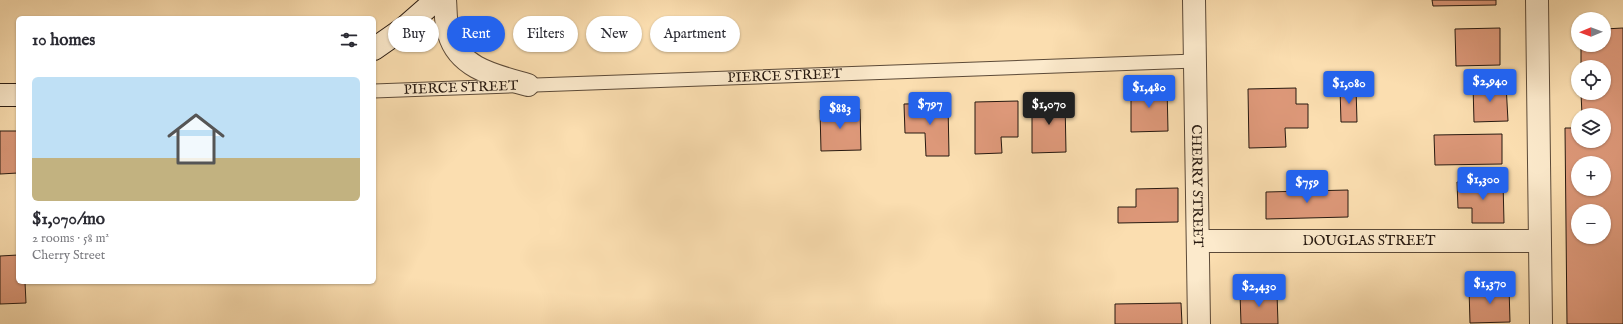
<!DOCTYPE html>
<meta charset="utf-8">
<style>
:root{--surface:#fff;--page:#f7f7f7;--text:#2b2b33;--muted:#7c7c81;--accent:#2563eb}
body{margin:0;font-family:"IM FELL English",serif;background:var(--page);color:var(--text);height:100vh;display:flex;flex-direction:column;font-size:15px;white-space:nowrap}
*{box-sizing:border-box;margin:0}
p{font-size:13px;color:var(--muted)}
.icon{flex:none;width:22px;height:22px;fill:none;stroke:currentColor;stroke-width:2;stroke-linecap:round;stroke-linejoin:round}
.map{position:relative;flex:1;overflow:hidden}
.details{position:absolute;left:16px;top:16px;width:360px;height:268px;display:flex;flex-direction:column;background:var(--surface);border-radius:6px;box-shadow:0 1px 3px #0004}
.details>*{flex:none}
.banner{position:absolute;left:388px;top:16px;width:380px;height:36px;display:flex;gap:8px}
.needle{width:26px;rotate:269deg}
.controls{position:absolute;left:1571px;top:12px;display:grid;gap:8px}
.controls a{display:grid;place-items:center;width:40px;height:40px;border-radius:50%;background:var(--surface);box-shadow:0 1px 3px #0004;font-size:20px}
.price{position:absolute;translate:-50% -34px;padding:0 9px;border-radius:4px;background:var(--accent);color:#fff;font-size:13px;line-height:26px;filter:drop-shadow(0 1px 2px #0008)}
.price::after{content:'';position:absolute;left:50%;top:24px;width:12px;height:9px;margin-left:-6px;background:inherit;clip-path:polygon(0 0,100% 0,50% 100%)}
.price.selected{background:#222;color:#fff}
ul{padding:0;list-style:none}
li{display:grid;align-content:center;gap:8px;height:212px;padding:0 16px}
li span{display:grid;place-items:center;height:124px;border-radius:6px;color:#555}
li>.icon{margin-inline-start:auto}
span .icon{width:72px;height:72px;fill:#fffc;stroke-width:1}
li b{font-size:17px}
h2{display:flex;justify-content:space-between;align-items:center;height:48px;padding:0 16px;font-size:17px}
.tag{padding:0 14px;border-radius:18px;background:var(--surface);box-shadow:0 1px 3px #0004;font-size:14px;line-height:36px}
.tag.selected{background:var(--accent);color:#fff}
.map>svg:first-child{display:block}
.building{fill:#dd9879;stroke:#271910;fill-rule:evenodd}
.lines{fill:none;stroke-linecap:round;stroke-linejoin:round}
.lane-casing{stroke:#5c4a38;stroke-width:15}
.street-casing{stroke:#5c4a38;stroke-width:24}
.secondary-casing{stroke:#271910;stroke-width:24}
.lane{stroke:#fceacc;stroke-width:13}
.street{stroke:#fceacc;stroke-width:22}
.secondary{stroke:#fceacc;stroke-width:22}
.labels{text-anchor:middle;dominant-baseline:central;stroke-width:3;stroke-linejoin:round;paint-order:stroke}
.street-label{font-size:14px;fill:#271910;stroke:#fceacc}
</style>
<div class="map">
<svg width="1623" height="324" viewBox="0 0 1623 324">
<rect width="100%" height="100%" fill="#fbdeb0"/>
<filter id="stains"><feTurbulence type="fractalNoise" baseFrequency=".005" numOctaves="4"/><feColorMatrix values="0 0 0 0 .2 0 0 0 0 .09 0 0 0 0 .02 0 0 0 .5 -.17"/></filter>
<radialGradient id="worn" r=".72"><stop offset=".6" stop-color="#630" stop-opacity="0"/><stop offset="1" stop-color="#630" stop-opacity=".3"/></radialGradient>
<path class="building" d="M1432,0H1496V5L1433,6Z
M1500,28V65L1456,66L1455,29Z
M1623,28V324H1567L1565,128H1578V141H1604V115H1582L1581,93H1604V67H1581V45H1604V29ZM1578,163H1604V189H1578ZM1578,211H1604V237H1578Z
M1506,84L1508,121L1474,122L1473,85Z
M1131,86H1167L1168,131L1131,132Z
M1296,88V104H1308V128H1285L1286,147L1249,148L1248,89Z
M1356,88L1357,122H1341L1340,89Z
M1032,100H1065L1066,152L1032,153Z
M1018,101V137H1001L1002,153L975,154V102Z
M948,103L949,156H926L925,133H905L904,104Z
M860,109L861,150L821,151L820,110Z
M0,131H18V173L0,174Z
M1502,134V164L1435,165L1434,135Z
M1503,181L1504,223H1472V208H1458L1457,182Z
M1178,188V222L1118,223V207H1136V189Z
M1348,190V217L1266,219V192Z
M18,255V282H25L26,303L0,304V256Z
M1509,287L1510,322L1470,323L1469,288Z
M1240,293H1277L1278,324H1241Z
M1181,303L1182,324H1115V304Z"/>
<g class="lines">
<g class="lane-casing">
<g id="lane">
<path id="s1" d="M374,91L1195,61"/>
</g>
</g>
<g class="street-casing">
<g id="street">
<path d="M445,0C446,11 445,23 449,34C459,69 497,76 528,85"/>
<path id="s2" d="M1194,0L1199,324"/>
<path d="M1537,0L1541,324"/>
<path id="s3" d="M1198,241H1539"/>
</g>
</g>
<g class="secondary-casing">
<path id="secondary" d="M374,49L404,28L436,0
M0,95H18"/>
</g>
<use href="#lane" class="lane"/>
<use href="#street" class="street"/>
<use href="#secondary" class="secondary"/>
</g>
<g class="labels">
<g class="street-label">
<text stroke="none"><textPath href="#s1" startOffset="411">PIERCE STREET</textPath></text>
<text stroke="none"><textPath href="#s1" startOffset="87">PIERCE STREET</textPath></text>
<text stroke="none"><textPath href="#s2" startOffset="186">CHERRY STREET</textPath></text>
<text stroke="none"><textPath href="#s3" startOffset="171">DOUGLAS STREET</textPath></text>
</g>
</g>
<rect width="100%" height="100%" filter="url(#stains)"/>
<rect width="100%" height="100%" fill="url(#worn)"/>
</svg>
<div class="controls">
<a><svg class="needle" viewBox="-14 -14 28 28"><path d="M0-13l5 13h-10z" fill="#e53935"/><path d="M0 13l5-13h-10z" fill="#7c7c81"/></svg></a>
<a><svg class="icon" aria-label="locate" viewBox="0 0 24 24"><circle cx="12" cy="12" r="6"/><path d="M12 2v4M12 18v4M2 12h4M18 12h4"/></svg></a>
<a><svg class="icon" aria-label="layers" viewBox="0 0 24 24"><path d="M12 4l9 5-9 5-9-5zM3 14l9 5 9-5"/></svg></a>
<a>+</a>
<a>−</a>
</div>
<b class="price" style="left:1490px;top:103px">$2,940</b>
<b class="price" style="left:1349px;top:105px">$1,080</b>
<b class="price" style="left:1149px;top:109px">$1,480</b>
<b class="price" style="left:930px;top:126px">$797</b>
<b class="price selected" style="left:1049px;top:126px">$1,070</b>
<b class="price" style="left:840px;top:130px">$883</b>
<b class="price" style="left:1483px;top:201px">$1,300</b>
<b class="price" style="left:1307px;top:204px">$759</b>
<b class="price" style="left:1490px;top:305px">$1,370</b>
<b class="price" style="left:1259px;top:308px">$2,430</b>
<div class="banner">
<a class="tag">Buy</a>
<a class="tag selected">Rent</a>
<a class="tag">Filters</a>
<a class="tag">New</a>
<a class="tag">Apartment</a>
</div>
<section class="details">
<h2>10 homes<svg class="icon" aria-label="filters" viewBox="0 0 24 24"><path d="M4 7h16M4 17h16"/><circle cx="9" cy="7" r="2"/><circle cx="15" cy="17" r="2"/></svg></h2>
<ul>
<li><span style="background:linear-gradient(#bfe0f5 65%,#c2b280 0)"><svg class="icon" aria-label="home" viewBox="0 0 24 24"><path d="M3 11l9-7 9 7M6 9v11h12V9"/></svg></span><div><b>$1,070/mo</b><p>2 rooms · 58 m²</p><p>Cherry Street</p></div></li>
</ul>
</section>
</div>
